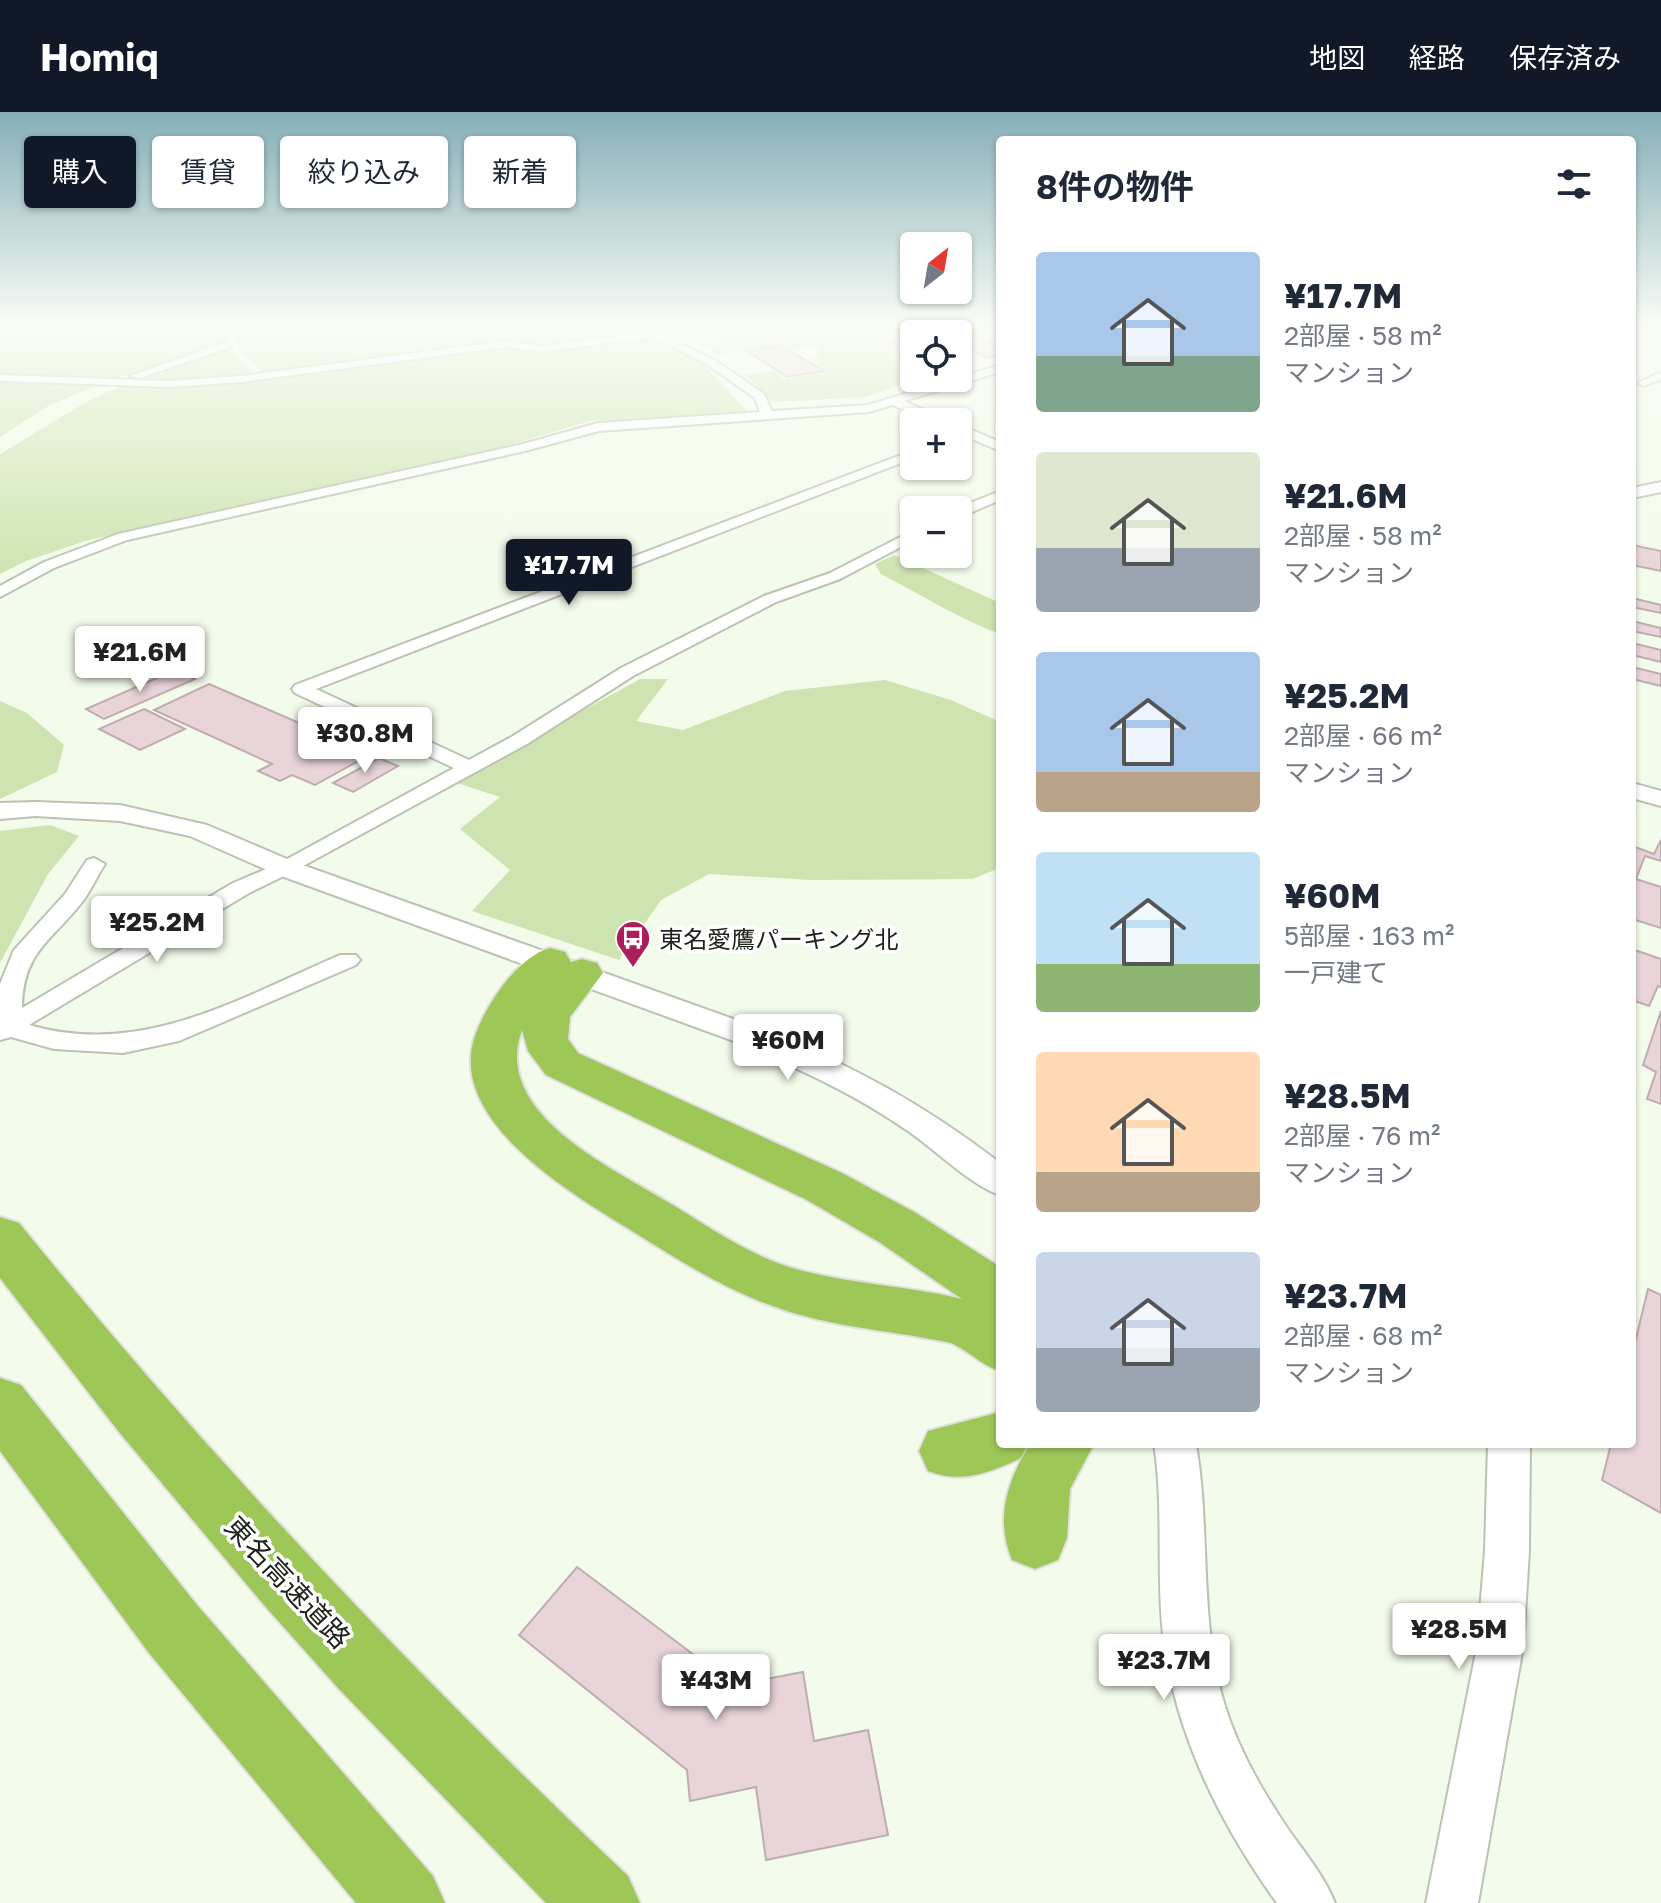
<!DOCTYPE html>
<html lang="ja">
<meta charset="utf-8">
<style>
:root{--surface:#fff;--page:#f6f6f7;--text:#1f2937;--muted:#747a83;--accent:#111827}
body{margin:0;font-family:"Golos Text","Noto Sans JP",sans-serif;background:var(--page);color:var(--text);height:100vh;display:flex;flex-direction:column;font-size:30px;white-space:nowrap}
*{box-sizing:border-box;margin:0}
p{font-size:26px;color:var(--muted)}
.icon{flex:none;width:44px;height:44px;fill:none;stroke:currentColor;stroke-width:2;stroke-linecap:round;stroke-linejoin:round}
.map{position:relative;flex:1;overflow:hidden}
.drawer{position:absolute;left:996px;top:24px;width:640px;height:1312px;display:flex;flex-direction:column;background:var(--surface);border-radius:8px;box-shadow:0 2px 6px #0004}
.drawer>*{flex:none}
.top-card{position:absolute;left:24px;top:24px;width:760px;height:72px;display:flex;gap:16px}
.needle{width:52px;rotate:31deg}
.tools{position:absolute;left:900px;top:120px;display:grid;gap:16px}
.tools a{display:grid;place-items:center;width:72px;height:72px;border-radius:8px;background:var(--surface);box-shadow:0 2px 6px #0004;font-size:40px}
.price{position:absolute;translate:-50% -68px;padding:0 18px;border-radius:8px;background:#fff;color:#222;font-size:26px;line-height:52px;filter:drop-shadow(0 2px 4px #0008)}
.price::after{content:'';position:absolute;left:50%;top:48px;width:24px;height:18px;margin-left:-12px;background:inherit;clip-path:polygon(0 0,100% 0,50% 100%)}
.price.current{background:var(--accent);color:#fff}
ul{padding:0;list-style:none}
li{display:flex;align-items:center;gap:24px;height:200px;padding:0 40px}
li span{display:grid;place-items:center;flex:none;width:224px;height:160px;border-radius:8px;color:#555}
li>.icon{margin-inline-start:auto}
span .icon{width:96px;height:96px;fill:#fffc;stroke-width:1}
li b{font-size:34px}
h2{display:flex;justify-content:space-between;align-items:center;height:96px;padding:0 40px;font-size:34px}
.chip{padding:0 28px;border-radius:8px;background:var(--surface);box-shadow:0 2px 6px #0004;font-size:28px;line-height:72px}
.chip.current{background:var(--accent);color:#fff}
header{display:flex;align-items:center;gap:48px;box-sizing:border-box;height:112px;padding:0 40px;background:var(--accent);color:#fff}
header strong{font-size:38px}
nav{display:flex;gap:44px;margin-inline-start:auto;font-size:28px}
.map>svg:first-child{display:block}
.green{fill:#cee4b0}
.building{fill:#e8d4d9;stroke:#bfacb0;stroke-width:2}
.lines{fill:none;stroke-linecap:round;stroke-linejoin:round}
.minor-casing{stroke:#bbc2b2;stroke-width:4}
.tertiary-casing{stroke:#bbc2b2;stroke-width:4}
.motorway-casing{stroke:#e0e0e0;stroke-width:4}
.minor{fill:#fff;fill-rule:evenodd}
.tertiary{fill:#fff;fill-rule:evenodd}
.motorway{fill:#9dc756;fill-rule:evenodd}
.labels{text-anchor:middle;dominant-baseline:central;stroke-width:7;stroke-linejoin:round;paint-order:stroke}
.poi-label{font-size:24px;fill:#22251f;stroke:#fff;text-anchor:start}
.near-street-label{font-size:28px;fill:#22251f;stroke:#fff}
</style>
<header>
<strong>Homiq</strong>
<nav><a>地図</a><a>経路</a><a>保存済み</a></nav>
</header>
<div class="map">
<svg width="1661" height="1791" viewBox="0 0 1661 1791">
<rect width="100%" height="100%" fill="#f3fbea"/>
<path class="green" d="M0,213H639L653,224L649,225L684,239L703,252L748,300L590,309L478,342L85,429L26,449L0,462V342L86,290L129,270L223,238L230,239L256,263L271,262L264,260L236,236L240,232L226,227L202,240L110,268L0,265Z
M689,213H798L807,216L791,220L812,216L803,213H852L914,246V266H918L866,285L773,290L746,263L774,259L784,267L830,260L809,246L820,244L817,240L824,238L816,234L791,238L781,234L730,240L691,217C700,231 717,232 730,242L718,243C704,231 687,230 677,215Z
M0,267L102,271L48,294L0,325Z
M894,443L1000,491V522C959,507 920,482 881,462L875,452Z
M640,567H668L636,609L683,618L785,579L885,568L951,588L1000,610V756L972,767L811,768L709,762L661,788L619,848L472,799L510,758L460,717L500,685L454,670Z
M0,589L27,601L64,633L57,660L0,687Z
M50,713L79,724L48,762L0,851V719Z"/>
<path class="building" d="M857,213H888L914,227V244Z
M918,213H949L1000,237V244L987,246L958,232V222H937Z
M781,234L825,259L787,265L747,239Z
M1632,433L1661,439V459L1632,453Z
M1632,486L1661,493V501L1632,495Z
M1632,509L1661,516V525L1632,519Z
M1632,531L1661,538V550L1632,543Z
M1632,555L1661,562V574L1632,567Z
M175,558L195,567L104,607L86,597Z
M209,572L371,642L315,673L292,663L280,669L258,659L272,652L154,598Z
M144,597L185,617L140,638L99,617Z
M379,646L398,654L353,680L333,671Z
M1661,728V749L1645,744L1636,767L1661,775V816L1632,807V734L1654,742Z
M1632,837L1661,847V875L1658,874L1649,894L1632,888Z
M1661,899V992L1647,987L1656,960L1643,953Z
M1648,1177L1661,1183V1401L1602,1368L1611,1332H1632V1243Z
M577,1455L734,1573L803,1560L814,1629L868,1618L888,1723L766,1748L756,1675L690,1689L687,1658L519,1523Z"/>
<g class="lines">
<g class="minor-casing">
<path id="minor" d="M238,213H249L231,235L140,266L130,264L223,231Z
M650,213L669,227L713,247L764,282L772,299L868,293L1000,253V260L904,289L950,310H934L892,293L869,300L599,319L525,339L127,428L54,456L0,485V474L44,450L118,422L523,332L598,311L760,300L755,286L705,251L654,225L543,240L506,235L241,270L170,275L0,269V263L170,269L241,264L506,229L543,234L647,220L640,214Z
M1661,260V267L1644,274L1638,271Z
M958,312L1000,330V339L958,321Z
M914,338V346L316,577L469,648L513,624L621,556L764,484L830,461L914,418V428L840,467L776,490L633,564L527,632L292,760L249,781L29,913C142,946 240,886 340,843H356L360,848L356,853L179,929L123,941L54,937L11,925L0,928V872L14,838L65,782L87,748L94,746L105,752C97,764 91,779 82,790C51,830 23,839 22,896L233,771L278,752L454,656L295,581L292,577L295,573Z
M1000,379V388L963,404L958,405V398H953Z"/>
</g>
<g class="tertiary-casing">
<path id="tertiary" d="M1661,370V380L1632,386V376Z
M1632,671L1661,679V694L1632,686Z
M35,690L120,693L207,713L294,750L764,918C852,953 925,993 1000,1051V1083C971,1074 933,1035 905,1017C854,982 799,957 742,932L276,762L190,724L120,709L35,704L0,707V691Z
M1154,1332H1196C1211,1419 1198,1508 1225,1594C1238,1636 1261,1677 1286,1714C1303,1739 1324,1763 1335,1791H1277C1220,1712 1174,1620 1163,1522C1156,1459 1164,1395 1154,1332Z
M1488,1332H1530L1529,1439L1523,1535L1478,1791H1426L1477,1535L1485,1439Z"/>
</g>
<g class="motorway-casing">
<path id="motorway" d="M550,836L565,840L571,850L582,847L597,851L603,861L570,905L568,927L578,941L842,1061L916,1101L1000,1155V1259C979,1252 971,1240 951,1231C896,1219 838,1216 784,1198C725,1179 676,1146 624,1114C566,1078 444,1005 476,921C488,890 518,845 550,836ZM522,918L528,939L546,963L807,1088L879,1130L962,1187C905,1173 845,1172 789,1155C745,1141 705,1112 666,1089C611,1055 491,1001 522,918Z
M0,1105L19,1111C207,1343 411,1559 628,1764L640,1791H546L339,1577L264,1493L119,1320L0,1166Z
M0,1266L21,1273L197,1493L433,1764L445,1791H356L149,1541L0,1339Z
M1000,1300V1332H1028L1021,1346C989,1361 961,1372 928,1359L919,1339L928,1319Z
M1030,1332H1094L1070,1377L1067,1426L1058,1448L1035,1457L1012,1448C995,1407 1007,1369 1030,1332Z"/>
</g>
<use href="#minor" class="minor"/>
<use href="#tertiary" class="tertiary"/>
<use href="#motorway" class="motorway"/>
</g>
<linearGradient id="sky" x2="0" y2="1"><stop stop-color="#85afb8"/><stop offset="0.46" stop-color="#fafdf6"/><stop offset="1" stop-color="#fafdf6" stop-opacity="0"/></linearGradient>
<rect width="1661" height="464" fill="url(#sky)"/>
<defs>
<g id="bus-pin" transform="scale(1.8)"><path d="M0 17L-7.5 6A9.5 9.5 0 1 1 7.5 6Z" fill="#ac1e5a" stroke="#fff"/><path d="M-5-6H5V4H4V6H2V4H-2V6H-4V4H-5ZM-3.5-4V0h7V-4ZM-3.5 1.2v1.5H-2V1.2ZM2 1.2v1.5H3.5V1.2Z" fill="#fff"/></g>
</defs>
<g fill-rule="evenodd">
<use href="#bus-pin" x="633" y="826"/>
</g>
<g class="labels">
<g class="poi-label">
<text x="659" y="826">東名愛鷹パーキング北</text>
</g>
<g class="near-street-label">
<text transform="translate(288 1470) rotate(47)">東名高速道路</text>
</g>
</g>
</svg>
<div class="tools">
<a><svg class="needle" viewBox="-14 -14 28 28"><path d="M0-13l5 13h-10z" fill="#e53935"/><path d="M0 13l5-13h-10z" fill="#747a83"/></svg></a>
<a><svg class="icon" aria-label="locate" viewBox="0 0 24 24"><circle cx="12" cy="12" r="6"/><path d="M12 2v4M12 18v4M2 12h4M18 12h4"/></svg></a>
<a>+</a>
<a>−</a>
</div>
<b class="price current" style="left:569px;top:495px">¥17.7M</b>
<b class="price" style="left:140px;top:582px">¥21.6M</b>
<b class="price" style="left:365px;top:663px">¥30.8M</b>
<b class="price" style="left:157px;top:852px">¥25.2M</b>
<b class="price" style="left:788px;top:970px">¥60M</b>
<b class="price" style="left:1459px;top:1559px">¥28.5M</b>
<b class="price" style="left:1164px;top:1590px">¥23.7M</b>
<b class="price" style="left:716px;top:1610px">¥43M</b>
<div class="top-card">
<a class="chip current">購入</a>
<a class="chip">賃貸</a>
<a class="chip">絞り込み</a>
<a class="chip">新着</a>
</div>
<section class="drawer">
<h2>8件の物件<svg class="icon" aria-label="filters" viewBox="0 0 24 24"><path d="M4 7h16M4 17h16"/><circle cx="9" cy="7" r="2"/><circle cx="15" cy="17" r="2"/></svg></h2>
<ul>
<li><span style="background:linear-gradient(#a9c7e8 65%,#7fa58c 0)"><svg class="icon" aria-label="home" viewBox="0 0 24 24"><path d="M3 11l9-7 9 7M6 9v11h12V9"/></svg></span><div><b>¥17.7M</b><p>2部屋 · 58 m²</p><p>マンション</p></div></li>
<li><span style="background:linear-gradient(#dfe7d0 60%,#9aa5b1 0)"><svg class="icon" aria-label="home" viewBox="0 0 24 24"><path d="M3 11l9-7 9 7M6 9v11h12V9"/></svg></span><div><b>¥21.6M</b><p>2部屋 · 58 m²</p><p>マンション</p></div></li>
<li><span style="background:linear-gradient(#a9c7e8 75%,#b9a48a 0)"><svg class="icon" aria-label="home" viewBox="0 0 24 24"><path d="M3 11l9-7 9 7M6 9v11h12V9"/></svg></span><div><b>¥25.2M</b><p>2部屋 · 66 m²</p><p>マンション</p></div></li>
<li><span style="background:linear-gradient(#bfe0f5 70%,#8fb573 0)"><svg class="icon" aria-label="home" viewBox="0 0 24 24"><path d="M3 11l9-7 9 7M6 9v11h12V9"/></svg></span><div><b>¥60M</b><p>5部屋 · 163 m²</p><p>一戸建て</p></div></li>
<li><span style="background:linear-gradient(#ffd9b3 75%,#b9a48a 0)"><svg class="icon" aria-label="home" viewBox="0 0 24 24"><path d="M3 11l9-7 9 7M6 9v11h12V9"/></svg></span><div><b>¥28.5M</b><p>2部屋 · 76 m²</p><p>マンション</p></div></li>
<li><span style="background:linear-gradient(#c9d6e8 60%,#9aa5b1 0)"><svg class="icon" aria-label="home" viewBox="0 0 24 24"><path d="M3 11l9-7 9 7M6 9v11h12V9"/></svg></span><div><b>¥23.7M</b><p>2部屋 · 68 m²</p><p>マンション</p></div></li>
</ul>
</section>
</div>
